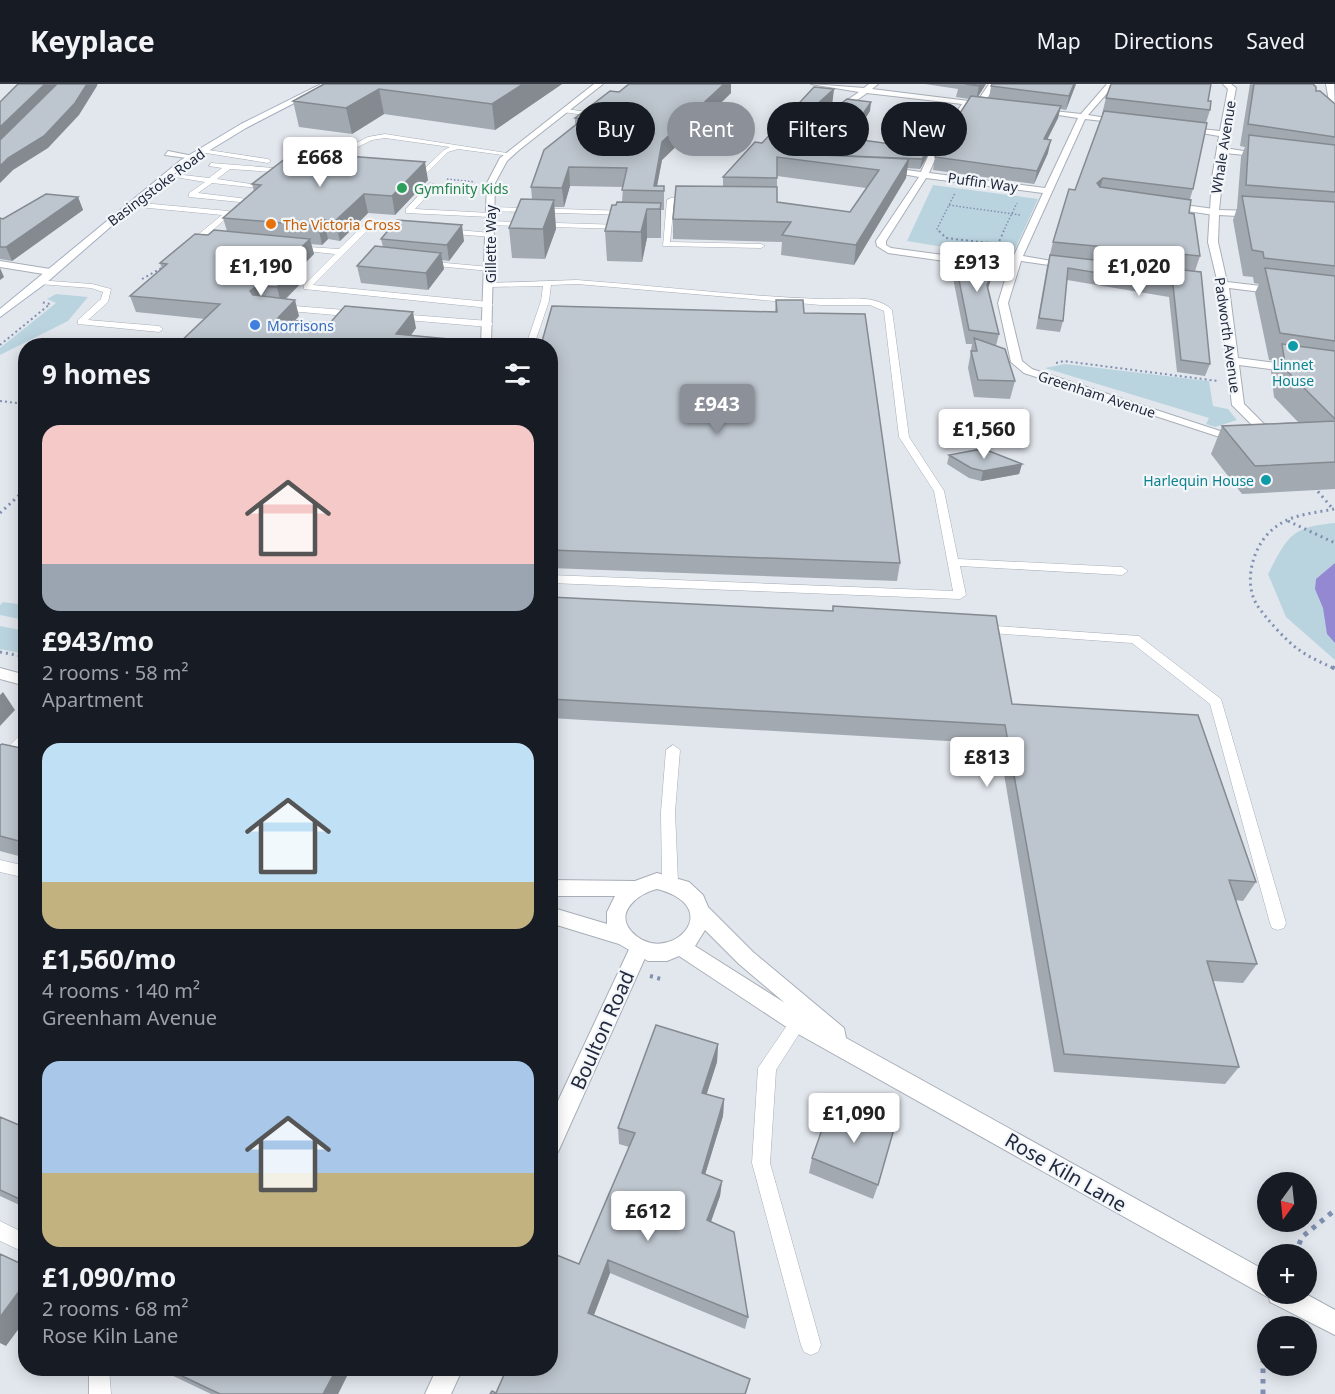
<!DOCTYPE html>
<meta charset="utf-8">
<style>
:root{--surface:#171b24;--page:#242831;--text:#f1f3f6;--muted:#9ea1a6;--line:#363941;--accent:#8c9099}
body{margin:0;font-family:"Noto Sans",sans-serif;background:var(--page);color:var(--text);height:100vh;display:flex;flex-direction:column;font-size:22px;white-space:nowrap}
*{box-sizing:border-box;margin:0}
p{font-size:20px;color:var(--muted)}
.icon{flex:none;width:33px;height:33px;fill:none;stroke:currentColor;stroke-width:2;stroke-linecap:round;stroke-linejoin:round}
.map{position:relative;flex:1;overflow:hidden}
.details{position:absolute;left:18px;top:254px;width:540px;height:1038px;display:flex;flex-direction:column;background:var(--surface);border-radius:24px;box-shadow:0 3px 15px #0003}
.details>*{flex:none}
.banner{position:absolute;left:576px;top:18px;width:570px;height:54px;display:flex;gap:12px}
.needle{width:39px;rotate:195deg}
.buttons{position:absolute;left:1257px;top:1088px;display:grid;gap:12px}
.buttons a{display:grid;place-items:center;width:60px;height:60px;border-radius:50%;background:var(--surface);box-shadow:0 3px 15px #0003;font-size:30px}
.price{position:absolute;translate:-50% -51px;padding:0 14px;border-radius:6px;background:#fff;color:#222;font-size:20px;line-height:39px;filter:drop-shadow(0 2px 3px #0008)}
.price::after{content:'';position:absolute;left:50%;top:36px;width:18px;height:14px;margin-left:-9px;background:inherit;clip-path:polygon(0 0,100% 0,50% 100%)}
.price.selected{background:var(--accent);color:#fff}
ul{padding:0;list-style:none}
li{display:grid;align-content:center;gap:12px;height:318px;padding:0 24px}
li span{display:grid;place-items:center;height:186px;border-radius:18px;color:#555}
li>.icon{margin-inline-start:auto}
span .icon{width:108px;height:108px;fill:#fffc;stroke-width:1}
li b{font-size:26px}
h2{display:flex;justify-content:space-between;align-items:center;height:72px;padding:0 24px;font-size:26px}
.pill{padding:0 21px;border-radius:27px;background:var(--surface);box-shadow:0 3px 15px #0003;font-size:21px;line-height:54px}
.pill.selected{background:var(--accent);color:#fff}
header{display:flex;align-items:center;gap:36px;box-sizing:border-box;height:84px;padding:0 30px;background:var(--surface);border-bottom:2px solid var(--line)}
header strong{font-size:28px}
nav{display:flex;gap:33px;margin-inline-start:auto;font-size:21px}
.map>svg:first-child{display:block}
.green{fill:#bad4df}
.water{fill:#9488d3}
.lines{fill:none;stroke-linecap:round;stroke-linejoin:round}
.service-casing{stroke:#a8aeb8;stroke-width:1}
.pedestrian-casing{stroke:#a8aeb8;stroke-width:2}
.minor-casing{stroke:#a8aeb8;stroke-width:2}
.tertiary-casing{stroke:#a8aeb8;stroke-width:2}
.secondary-casing{stroke:#a6aebf;stroke-width:2}
.path-far4{stroke:#8190b1;stroke-width:1.5;stroke-dasharray:1.5 2;stroke-linecap:butt}
.path-far3{stroke:#8190b1;stroke-width:2;stroke-dasharray:2 3;stroke-linecap:butt}
.path-far2{stroke:#8190b1;stroke-width:3;stroke-dasharray:2 4;stroke-linecap:butt}
.path-far1{stroke:#8190b1;stroke-width:4;stroke-dasharray:3 4.5;stroke-linecap:butt}
.path{stroke:#8190b1;stroke-width:5;stroke-dasharray:4.5 6;stroke-linecap:butt}
.service{fill:#fff;fill-rule:evenodd}
.pedestrian{fill:#fff;fill-rule:evenodd}
.minor{fill:#fff;fill-rule:evenodd}
.tertiary{fill:#fff;fill-rule:evenodd}
.secondary{fill:#fff;fill-rule:evenodd}
.wall{fill:#a3a9b1;fill-rule:evenodd}
.shaded-wall{fill:#848a90}
.building{fill:#bdc5ce;stroke:#848a90;stroke-width:1.5}
.leisure-dot{fill:#2e9e5b;stroke:#f3f6f9;stroke-width:2}
.food-dot{fill:#e8710a;stroke:#f3f6f9;stroke-width:2}
.shop-dot{fill:#3f7fe0;stroke:#f3f6f9;stroke-width:2}
.culture-dot{fill:#0f9aa8;stroke:#f3f6f9;stroke-width:2}
.labels{text-anchor:middle;dominant-baseline:central;stroke-width:4.5;stroke-linejoin:round;paint-order:stroke}
.far-street-label{font-size:14px;fill:#21293e;stroke:#f3f6f9}
.far-leisure-label{font-size:14px;fill:#27864d;stroke:#f3f6f9;text-anchor:start}
.far-food-label{font-size:14px;fill:#c56008;stroke:#f3f6f9;text-anchor:start}
.far-shop-label{font-size:14px;fill:#366cbe;stroke:#f3f6f9;text-anchor:start}
.far-culture-label{font-size:14px;fill:#0d838f;stroke:#f3f6f9}
.near-street-label{font-size:20px;fill:#21293e;stroke:#f3f6f9}
</style>
<header>
<strong>Keyplace</strong>
<nav><a>Map</a><a>Directions</a><a>Saved</a></nav>
</header>
<div class="map">
<svg width="1335" height="1310" viewBox="0 0 1335 1310">
<rect width="100%" height="100%" fill="#e2e7ed"/>
<path class="green" d="M933,101L1038,115L1011,174L907,157Z
M56,210L88,213L68,237L0,271V264L56,219L47,215Z
M1065,280L1209,297L1213,322L1228,325L1237,336L1215,343L1206,340L1209,334L1045,284Z
M1335,439V576L1286,533L1268,490C1288,452 1291,443 1335,439Z
M3,518L25,521V536L0,531V521Z
M0,542L25,547V570L0,565Z"/>
<path class="water" d="M1335,479V559L1327,550L1323,524L1315,505L1316,495Z"/>
<g class="lines">
<g class="service-casing">
<path id="service" d="M566,25L595,29L598,31L592,35L589,32L564,28Z
M385,50L513,70L510,72L458,65L448,68L427,89H411L409,86H423L444,66L450,63L385,54L372,56L321,81L316,80L368,53Z
M202,65L268,75L271,77L268,79L200,68Z
M211,79L287,85L290,87L287,89L230,85L217,95L272,103L268,105L212,99L198,109L248,115L255,109H261V113L250,119L189,113V109L205,98L163,91L166,89L209,94L222,84L209,82Z
M430,99L437,101L415,125L490,129L494,131L490,133L406,129V125Z
M671,114H693L697,116L693,118H674L670,158L761,160L765,162L761,164L663,162L667,116Z
M131,118L228,127L232,129L205,153L211,154V158L195,157V153L222,131L128,122L127,120Z
M490,123L629,127L633,129L629,131L487,127L486,125Z
M489,137L623,141L627,143L623,145L486,141L485,139Z
M366,139L409,142L413,144L409,146L371,143L313,201L489,218L493,221L489,224L304,205V201L335,170L296,166H293V162L339,165Z
M447,145L491,149L495,151L491,153L444,149L443,147Z
M423,177L490,183L494,185L490,187L426,181L422,179Z
M36,196L92,200L111,205L108,218L88,236L159,242L163,245L159,248L78,240V236L101,215L103,208L91,204L39,200L35,198Z
M577,196C658,202 740,212 821,215C843,216 876,209 892,226L909,353L944,407L958,475L1122,483L1128,487L1122,491L960,482L966,511L960,515L550,499V491L953,507L934,407L899,353L884,227L870,221H821L577,200L551,201L549,217L534,261H526L541,217L543,202L490,203L486,201L490,199Z
M281,221L358,227L362,230L358,233L278,226L277,224Z
M398,230L489,237L493,240L489,243L395,235L394,233Z
M981,541L1139,552L1221,615L1286,839L1284,844L1278,846L1272,844L1270,839L1210,620L1132,559L977,548L975,545Z
M26,648V662L5,684L0,685V671L21,650Z
M673,661L680,666L675,728L678,798L675,802L670,804L665,802L662,798L661,728L666,666Z
M0,776L26,782V794L0,788Z
M798,931L804,934L806,939L776,986L770,1079L821,1261L818,1268L811,1271L804,1268L801,1261L752,1079L758,984L792,934Z
M0,1137L26,1150V1169L0,1157Z
M89,1284H109L111,1310H89Z"/>
</g>
<g class="pedestrian-casing">
<path id="pedestrian" d="M1170,119L1214,125L1219,128L1214,131L1167,124L1166,122Z"/>
</g>
<g class="minor-casing">
<path id="minor" d="M594,0H603L519,66L507,77L495,99L491,261H481L487,99L500,74Z
M811,0L864,4L869,0H878L872,5L977,18L989,0H997L984,18L990,19V23L968,21L939,66L929,89L1045,104L1078,34L1032,27L1036,25L1081,30L1107,0H1115L1088,31L1125,37L1121,39L1085,35L1023,172L1075,181L1070,184L1021,177L1008,219L1022,277L1032,285L1223,348L1256,349L1258,347L1232,321L1218,200L1208,158L1212,94L1219,52L1178,45L1182,43L1220,47L1228,5L1223,0H1231L1236,4L1225,64L1268,71L1264,73L1225,69L1219,126L1257,127L1262,130L1257,133L1219,131L1218,158L1227,198L1279,204L1284,207L1279,210L1229,204L1238,274L1335,287V293L1239,281L1244,320L1270,346L1264,356L1235,358L1024,289L1011,278L998,219L1008,186L888,169L877,162L876,157L919,93L881,86L885,83L921,88L931,66L962,20L867,9L825,39L797,72L804,80L800,83L789,74V70L819,35L859,8ZM926,94L1043,109L1010,180L891,164L886,161V157Z
M1326,0H1334L1335,31L1331,29Z
M168,67L198,73L194,75L165,71Z
M639,857L646,859L649,865L558,1068L550,1071V1034L632,859Z
M437,1284H463L451,1310H425Z"/>
</g>
<g class="tertiary-casing">
<path id="tertiary" d="M0,177L50,185L55,188L50,191L0,183Z
M0,584L26,591V602L0,595Z
M657,789L689,798L703,811L708,823L753,868L844,944L846,954L1268,1188V1209H1304L1335,1226V1251L1270,1218L1269,1214L791,946L679,872L667,877H648L619,860L550,839V823L607,840V828L615,812H550V796L635,797ZM657,805C730,824 666,886 631,847C614,827 640,809 657,805ZM705,846L739,880L785,919L695,862Z"/>
</g>
<g class="secondary-casing">
<path id="secondary" d="M321,0H331L246,44L187,80L147,111L46,199L0,233V225L181,76L241,40Z"/>
</g>
<path class="path-far4" d="M447,95L475,98
M949,121L1020,131
M940,148L937,145L955,109
M1003,148L1017,119"/>
<path class="path-far3" d="M939,147L946,154L998,160
M995,166L1004,147
M142,195L165,182
M0,261L50,220L41,218
M1056,279L1064,277L1218,297
M0,317L26,320"/>
<path class="path-far2" d="M1314,403L1333,425
M1334,425C1315,429 1293,430 1277,442C1254,457 1242,497 1257,521C1264,532 1287,558 1298,565C1308,573 1323,579 1335,585
M0,429L26,405
M1288,437L1335,459
M0,568L26,573"/>
<path class="path-far1" d="M1332,583L1335,585
M650,892L661,895"/>
<path class="path" d="M1295,1170L1302,1153L1335,1126
M1277,1242L1278,1239
M1263,1310V1276L1268,1264"/>
<use href="#service" class="service"/>
<use href="#pedestrian" class="pedestrian"/>
<use href="#minor" class="minor"/>
<use href="#tertiary" class="tertiary"/>
<use href="#secondary" class="secondary"/>
</g>
<path class="wall" d="M324,0H562L495,46L384,30L352,50L299,43L293,17Z
M925,0H986L978,12L989,14L991,2L992,0H1076L1066,26L1060,25L1058,34L1047,56L1048,69L1034,100L933,86L935,73L969,15L956,13L958,5Z
M1250,0H1313L1316,7L1335,20V405L1242,410L1211,370L1222,342L1298,338L1274,313L1271,287L1275,277L1269,276L1255,209L1259,200L1254,199L1253,193L1243,192L1233,136L1237,124L1241,73L1245,63L1240,62Z
M619,8L731,9L662,76L657,102H664V126H661V154H647L642,178L607,177L605,147L616,121L622,118L623,103L570,102L564,123H554L556,145L545,175L512,174L509,144L532,115L531,103L575,42V34Z
M1106,14L1208,17L1210,26L1206,39L1193,105L1190,115L1189,129L1200,172L1195,187L1210,280L1205,292L1177,288L1169,213L1067,196L1063,237L1060,248L1036,245L1047,182L1053,158L1075,106L1103,31L1102,30Z
M832,22L795,57L793,62L801,64L870,27L852,55L898,61L949,27L948,36L920,85L907,84L906,94L854,181L781,171L782,158L673,155V135L723,102V93L762,59ZM777,92L866,104L850,128L777,118Z
M428,96L395,131L368,129L340,157L328,155L322,161L311,160L314,170L298,186L301,199L286,215L299,232L295,236L329,240L416,244L411,251L448,255L449,261H177L205,235L136,228L130,212L162,185L160,179L208,151L227,147L223,134L254,107L252,100Z
M78,113L83,126L12,177L0,175V134L3,135Z
M381,155L464,157L449,177L442,176L444,185L428,206L361,199L357,182L383,163Z
M954,171L993,190L988,204L999,250L996,262L1015,297L1010,315L974,313L968,284L972,260H966L951,184Z
M776,216L900,479L897,497L550,484V261L775,228Z
M949,371L1022,380L1019,390L981,397L969,394L947,380Z
M550,513L832,527L833,522L1012,620L1256,798L1243,817L1235,816L1257,880L1243,899L1213,897L1239,983L1225,1000L1054,988L999,660L550,634Z
M0,661L26,665V774L0,767Z
M718,960L717,978L706,1010L724,1015L723,1032L705,1090L722,1097L720,1112L711,1138L748,1233L745,1245L610,1189L594,1231L750,1295L746,1310H490L496,1309L579,1180L629,1063L619,1060L618,1044Z
M0,1033L26,1044V1124L0,1112Z
M812,1074L878,1101L873,1115L809,1089Z
M160,1284H351L338,1310H211L165,1288Z"/>
<path class="shaded-wall" d="M45,0H60L0,60V43Z
M87,0H98L97,1V2L79,31L48,64L13,86L0,99V82Z
M523,0H562L495,46L492,20Z
M724,0H731V9L662,76L656,107L654,102L662,58Z
M980,0H986L976,16L979,2Z
M1074,0H1076L1066,26L1069,12Z
M379,5L384,30L352,50L346,24Z
M834,5L832,22L795,57L789,68L788,79L790,50L796,39Z
M871,18L870,27L846,64L847,54Z
M1061,22L1058,34L1041,68L1044,55Z
M949,27L948,36L920,85L922,75Z
M1051,56L1048,69L1034,100L1037,87Z
M909,75L906,94L854,181L856,161Z
M425,78L428,96L395,131L392,112Z
M569,83L570,102L564,123L562,104Z
M1103,94L1099,108L1097,99Z
M364,110L368,129L340,157L335,137Z
M78,113L83,126L12,177L6,163Z
M554,116L556,145L545,175L543,145Z
M661,119V154L660,125Z
M647,125V154L642,178L641,148Z
M324,136L328,155L322,161L318,142Z
M462,141L464,157L449,177L447,161Z
M310,155L314,170L298,186L301,199L281,219L277,203L282,182Z
M441,169L444,185L428,206L426,189Z
M996,177L993,190L984,215L987,201Z
M0,184L4,193L0,196Z
M257,202L261,218L255,222L250,207Z
M295,216L299,232L282,251L277,235Z
M413,228L416,244L404,261L396,250Z
M448,255L449,261H444Z
M1022,380L1019,390L981,397L983,387Z
M3,608L15,626L0,642V611Z
M551,887L553,904L550,909V887Z
M718,960L717,978L702,1025V1009Z
M724,1015L723,1032L701,1104L702,1089Z
M722,1097L720,1112L706,1151L707,1136Z
M608,1176L610,1189L590,1241L588,1229Z
M26,1198V1235L6,1262L0,1259V1233Z
M337,1284H351L338,1310H323Z"/>
<path class="building" d="M18,0H45L0,43V18Z
M57,0H87L75,19L44,52L8,74L0,82V56Z
M324,0H523L492,20L379,5L346,24L293,17Z
M629,0H724L662,58L654,102H664V107L622,106L627,84L569,83L562,104L531,103L544,66L583,35L575,34L610,7L619,8Z
M965,0H980L979,2Z
M992,0H1074L1069,12L991,2Z
M1111,0H1211L1208,17H1211L1210,26L1106,14Z
M1254,0H1313L1316,3V7H1320L1335,20V53L1248,40Z
M814,3L834,5L796,39L790,50L789,61L822,71L909,75L856,161L782,151L791,138L673,135L676,102L777,103V118L850,128L879,86L777,73V94L723,93L755,58L762,59Z
M971,12L1061,22L1044,55L1051,56L1037,87L935,73L943,55Z
M847,15L871,18L847,54L898,61L924,24L949,27L922,75L826,71L801,64L818,37Z
M1104,27L1207,39L1193,105L1103,94L1097,99L1100,103L1191,116L1189,129L1194,130L1200,172L1053,158L1069,105L1075,106Z
M1249,51L1335,61V108L1246,101Z
M294,68L425,78L392,112L364,110L335,137L324,136L318,142L223,134L261,101L252,100Z
M46,110L78,113L6,163H0V134L3,135Z
M1242,112L1335,118V182L1264,174L1263,168L1252,166Z
M521,115L554,116L543,145L509,144Z
M617,118L661,119L660,125H647L641,148L605,147L612,121H616Z
M397,136L462,141L447,161L381,155Z
M214,146L310,155L282,182L297,183L277,203L257,202L250,207L253,211L295,216L277,235L329,240L345,222L413,228L396,250L448,255L444,261H177L220,220L130,212L167,180L160,179L195,150L208,151Z
M375,162L441,169L426,189L357,182Z
M954,171L996,177L987,201L999,250L969,246Z
M1050,171L1201,188L1210,280L1181,276L1173,201L1068,184L1063,237L1039,234Z
M1265,184L1335,192V257L1280,249Z
M776,216H803L804,229L865,230L900,479L550,466V261H541L552,222L777,228Z
M974,254L1005,265L1015,297L978,296L971,267H977Z
M1282,260L1335,267V335L1286,286Z
M1335,337V378L1255,382L1222,342Z
M976,366L989,367L1022,380L983,387L971,384L949,371Z
M550,513L833,527V522L996,532L1012,620L1198,631L1256,798L1229,796L1257,880L1207,877L1239,983L1064,970L1005,641L550,615Z
M2,660L26,665V759L0,752V661Z
M656,941L718,960L702,1009L724,1015L702,1089L722,1097L707,1136L734,1148L748,1233L608,1176L588,1229L750,1295L745,1310H490L492,1307L496,1309L507,1284H550V1179L554,1170L579,1180L635,1049L618,1044Z
M831,1020L894,1045L878,1101L812,1074Z
M0,1033L26,1044V1118L0,1106Z
M0,1170L26,1182V1198L0,1233Z
M165,1284H337L323,1310H220Z"/>
<circle class="leisure-dot" cx="402" cy="104" r="6"/>
<circle class="food-dot" cx="271" cy="140" r="6"/>
<circle class="shop-dot" cx="255" cy="241" r="6"/>
<g class="culture-dot">
<circle cx="1293" cy="262" r="6"/>
<circle cx="1266" cy="396" r="6"/>
</g>
<g class="labels">
<g class="far-street-label">
<text transform="translate(1223 63) rotate(-81)">Whale Avenue</text>
<text transform="translate(983 98) rotate(8)">Puffin Way</text>
<text transform="translate(156 103) rotate(-37)">Basingstoke Road</text>
<text transform="translate(490 160) rotate(-90)">Gillette Way</text>
<text transform="translate(1228 251) rotate(82)">Padworth Avenue</text>
<text transform="translate(1097 310) rotate(18)">Greenham Avenue</text>
</g>
<g class="far-leisure-label">
<text x="414" y="104">Gymfinity Kids</text>
</g>
<g class="far-food-label">
<text x="283" y="140">The Victoria Cross</text>
</g>
<g class="far-shop-label">
<text x="267" y="241">Morrisons</text>
</g>
<g class="far-culture-label">
<text x="1293" y="280">Linnet<tspan x="1293" dy="16">House</tspan></text>
<text x="1254" y="396" text-anchor="end">Harlequin House</text>
</g>
<g class="near-street-label">
<text transform="translate(602 946) rotate(-66)">Boulton Road</text>
<text transform="translate(1066 1088) rotate(30)">Rose Kiln Lane</text>
</g>
</g>
</svg>
<div class="buttons">
<a><svg class="needle" viewBox="-14 -14 28 28"><path d="M0-13l5 13h-10z" fill="#e53935"/><path d="M0 13l5-13h-10z" fill="#9ea1a6"/></svg></a>
<a>+</a>
<a>−</a>
</div>
<b class="price" style="left:320px;top:104px">£668</b>
<b class="price" style="left:977px;top:209px">£913</b>
<b class="price" style="left:261px;top:213px">£1,190</b>
<b class="price" style="left:1139px;top:213px">£1,020</b>
<b class="price selected" style="left:717px;top:351px">£943</b>
<b class="price" style="left:984px;top:376px">£1,560</b>
<b class="price" style="left:987px;top:704px">£813</b>
<b class="price" style="left:854px;top:1060px">£1,090</b>
<b class="price" style="left:648px;top:1158px">£612</b>
<div class="banner">
<a class="pill">Buy</a>
<a class="pill selected">Rent</a>
<a class="pill">Filters</a>
<a class="pill">New</a>
</div>
<section class="details">
<h2>9 homes<svg class="icon" aria-label="filters" viewBox="0 0 24 24"><path d="M4 7h16M4 17h16"/><circle cx="9" cy="7" r="2"/><circle cx="15" cy="17" r="2"/></svg></h2>
<ul>
<li><span style="background:linear-gradient(#f6c9c9 75%,#9aa5b1 0)"><svg class="icon" aria-label="home" viewBox="0 0 24 24"><path d="M3 11l9-7 9 7M6 9v11h12V9"/></svg></span><div><b>£943/mo</b><p>2 rooms · 58 m²</p><p>Apartment</p></div></li>
<li><span style="background:linear-gradient(#bfe0f5 75%,#c2b280 0)"><svg class="icon" aria-label="home" viewBox="0 0 24 24"><path d="M3 11l9-7 9 7M6 9v11h12V9"/></svg></span><div><b>£1,560/mo</b><p>4 rooms · 140 m²</p><p>Greenham Avenue</p></div></li>
<li><span style="background:linear-gradient(#a9c7e8 60%,#c2b280 0)"><svg class="icon" aria-label="home" viewBox="0 0 24 24"><path d="M3 11l9-7 9 7M6 9v11h12V9"/></svg></span><div><b>£1,090/mo</b><p>2 rooms · 68 m²</p><p>Rose Kiln Lane</p></div></li>
</ul>
</section>
</div>
